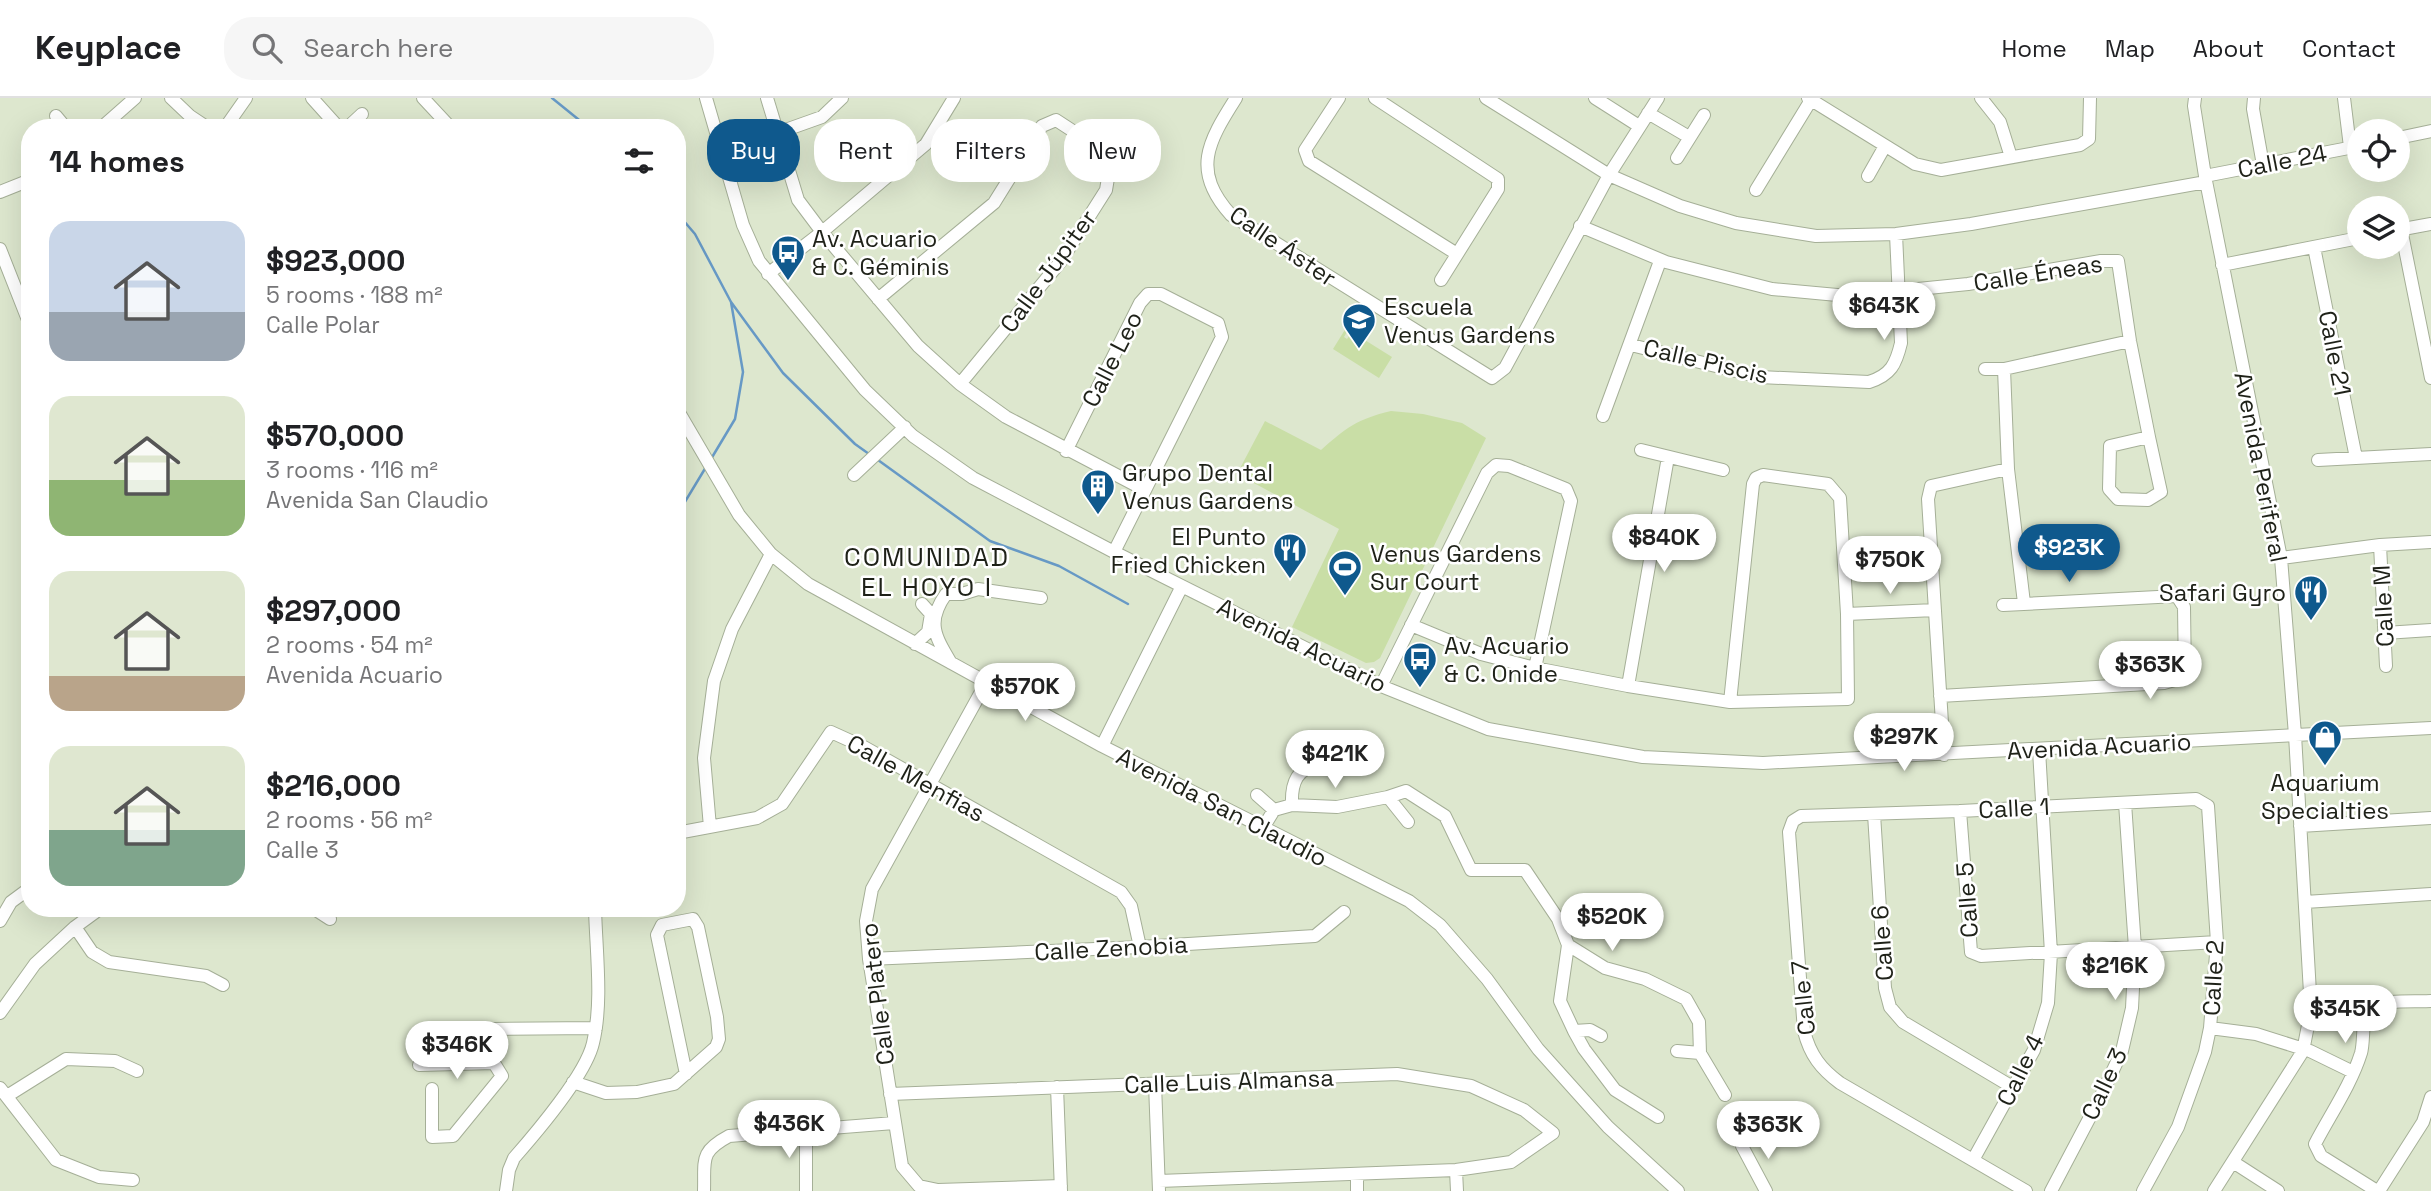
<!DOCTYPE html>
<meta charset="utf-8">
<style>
:root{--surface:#fff;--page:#f6f6f6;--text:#202124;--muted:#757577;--line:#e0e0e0;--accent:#0f598d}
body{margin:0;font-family:"Space Grotesk",sans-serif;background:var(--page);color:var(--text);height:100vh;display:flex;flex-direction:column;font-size:26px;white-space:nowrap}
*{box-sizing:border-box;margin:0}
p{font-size:23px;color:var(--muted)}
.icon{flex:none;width:38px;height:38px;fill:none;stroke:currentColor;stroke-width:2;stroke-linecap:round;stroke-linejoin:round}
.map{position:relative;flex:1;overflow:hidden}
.sheet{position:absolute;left:21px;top:21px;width:665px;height:798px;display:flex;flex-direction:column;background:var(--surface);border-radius:28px;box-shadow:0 7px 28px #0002}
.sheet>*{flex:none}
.hud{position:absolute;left:707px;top:21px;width:665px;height:63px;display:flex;gap:14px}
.fabs{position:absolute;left:2347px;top:21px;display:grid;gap:14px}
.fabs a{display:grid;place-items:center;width:63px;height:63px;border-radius:50%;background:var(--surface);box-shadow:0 7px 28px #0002;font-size:35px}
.price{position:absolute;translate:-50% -60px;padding:0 16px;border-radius:24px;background:#fff;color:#222;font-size:23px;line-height:46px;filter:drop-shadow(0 2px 4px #0008)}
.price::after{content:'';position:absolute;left:50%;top:42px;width:21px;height:16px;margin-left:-10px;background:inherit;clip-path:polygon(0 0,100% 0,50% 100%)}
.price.active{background:var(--accent);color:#fff}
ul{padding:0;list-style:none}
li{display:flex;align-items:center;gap:21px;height:175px;padding:0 28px}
li span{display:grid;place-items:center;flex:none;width:196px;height:140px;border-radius:21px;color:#555}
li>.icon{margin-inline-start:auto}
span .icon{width:84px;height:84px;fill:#fffc;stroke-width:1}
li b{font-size:30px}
h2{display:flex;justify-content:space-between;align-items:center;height:84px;padding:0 28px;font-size:30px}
.tag{padding:0 24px;border-radius:28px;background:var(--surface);box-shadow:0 7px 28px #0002;font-size:24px;line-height:63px}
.tag.active{background:var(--accent);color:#fff}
header{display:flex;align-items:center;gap:42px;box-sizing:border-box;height:98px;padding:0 35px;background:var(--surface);border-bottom:2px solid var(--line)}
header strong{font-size:33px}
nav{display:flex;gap:38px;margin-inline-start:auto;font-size:24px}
.search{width:490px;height:63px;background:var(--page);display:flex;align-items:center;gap:18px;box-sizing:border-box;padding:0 24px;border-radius:28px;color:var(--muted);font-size:26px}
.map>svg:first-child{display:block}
.green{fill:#c9dea6}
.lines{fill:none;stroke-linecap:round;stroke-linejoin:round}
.stream{stroke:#6799c5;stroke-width:2.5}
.minor-casing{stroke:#a5af97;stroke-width:14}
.minor{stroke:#fff;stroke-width:12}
.labels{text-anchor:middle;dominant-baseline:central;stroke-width:5;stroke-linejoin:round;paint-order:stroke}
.street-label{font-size:24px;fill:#1e2118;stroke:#fff}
.poi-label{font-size:24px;fill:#1e2118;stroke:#fff;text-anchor:start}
.neighbourhood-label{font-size:26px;letter-spacing:2px;fill:#1e2118;stroke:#fff}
</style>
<header>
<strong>Keyplace</strong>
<div class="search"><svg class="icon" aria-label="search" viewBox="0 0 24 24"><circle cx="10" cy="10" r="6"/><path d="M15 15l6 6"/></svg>Search here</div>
<nav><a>Home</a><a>Map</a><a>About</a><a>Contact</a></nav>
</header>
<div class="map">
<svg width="2431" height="1093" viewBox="0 0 2431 1093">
<rect width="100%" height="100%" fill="#dde7ce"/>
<path class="green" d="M1346,230L1348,232L1344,239L1347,241L1352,234L1392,259L1379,280L1333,251Z
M1391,313L1423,316L1462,325L1486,340L1380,560L1374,564L1366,565L1292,529L1339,431L1237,376L1265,323L1321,352C1346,330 1357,321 1391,313Z"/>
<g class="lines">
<path class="stream" d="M552,0L589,30
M677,115L695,136L731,204L743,274L735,321L711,361
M731,204L783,275L855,346L869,356
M878,362L990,443L1059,468L1128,506
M677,417L706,369"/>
<g class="minor-casing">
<path id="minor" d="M171,0L190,18L208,30
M312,0L339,30
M423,0L451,30
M706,0L743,127L759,163L865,292L913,338L973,380L1114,454L1381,588L1488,631L1643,659L1763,665L2431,630
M767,0L798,102L822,134L918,248L960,286L1006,319L1145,392
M1236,0C1208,44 1191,73 1231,117L1492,280L1505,270L1609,77L1658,0
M1339,0L1305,52L1309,63L1457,156
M1375,0L1498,81V91L1441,182
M1486,0L1609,77L1680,108L1736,125L1816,138L1896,136L1971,126L2206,84
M1595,0L1639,28
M1808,0L1915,66L1941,72L2080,47L2089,41L2090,0
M1981,0L2000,24L2011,59
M2195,0L2194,8L2205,78L2281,460L2295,637L2311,912L2303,953L2214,1093
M2254,0L2253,11L2263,67
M2344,0L2350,49
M1648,15L1689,39
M56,18L66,30
M101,30L135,0
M225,30L246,0
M347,30L362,16
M777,35L822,19L842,0
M2398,40L2431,33
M1677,60L1704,17
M1868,78L1885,48
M2205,78L2359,48
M1756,92L1811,2
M0,94L30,82
M1580,128L1666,164L1772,191L1848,198L1968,186L2101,163H2118L2130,243L2149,339
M2401,131L2431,280
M2398,132L2431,126
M2314,149L2356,360
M0,151L30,227
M2222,167L2359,140
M768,176L822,134L926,46L954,0
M878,201L994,105L1042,28L1056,22L1102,52L1109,74L1106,92L1061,163L960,286
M1631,247L1760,279L1869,284C1891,277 1896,266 1901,245L1896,136
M1985,271H2004L2130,243
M2004,271L2008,371L2024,505
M677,311L739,417L771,456L808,486L1102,648L1409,803L1440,827L1487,881L1538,951L1608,1029L1678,1093
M1603,318L1660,163
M2149,339L2161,394L2148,402L2118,401L2109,391L2110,348Z
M1641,352L1723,372
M1066,353L1140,205L1148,196H1161L1218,225L1222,239L1114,454
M2318,362L2431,356
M854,377L905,329
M2380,447L2386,568
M2281,460L2380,447L2431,444
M1847,516L1935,512
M1411,527L1481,556L1535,570L1628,588L1730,604L1848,601L1847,516L1840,400L1828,386L1763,377L1756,380L1753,386L1730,604
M2385,535L2431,532
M915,546L928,534L931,516L922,506
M951,565C935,538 926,524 946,496H962L978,491L1041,500
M986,585L872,791L866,823L869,861L902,1068L919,1088L938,1092L1061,1088
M1381,588L1487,375L1496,367L1509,368L1566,391L1571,403L1535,570
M1628,588L1668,359
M1940,598L2164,585L2185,579L2184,509L2177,498L2003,507
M1102,648L1182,488
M1944,657L1928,401L1931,388L2008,371
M1257,697L1274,712
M1388,699L1406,693L1445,718L1471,772H1525L1558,821L1568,847L1605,870L1645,881L1686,901L1699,924L1700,955
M1292,707C1291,685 1297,668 1321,668
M1960,713L1971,854L1981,858L2217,844
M1874,716L1885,890L1890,909L1903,924L2014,990
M2300,728L2431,720
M710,729L704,660L714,583L732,531L771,456
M1263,730L1274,712L1292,707L1337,709L1388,699L1408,724
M677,735L757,720L782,706L831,634L864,649L1121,794L1131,808L1140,849
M2305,804L2431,796
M313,810L330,821
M0,823L11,804L30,790
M75,829L92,854L109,864L206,878L223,887
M1568,847L1560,903L1574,933L1584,951L1615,992L1658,1019
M869,861L1140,849L1315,838L1344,814
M0,915L35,866L75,829L101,810
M2210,930L2256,936L2310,953L2353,974
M1574,933L1590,932L1601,938
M1677,953L1700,955L1725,997
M419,967L494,965
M573,984L606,995L637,994L674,986L716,949L719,941L717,919L698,829L693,821L662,827L657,837L686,976
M1155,986L1159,1093
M1057,989L1061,1093
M0,990L56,1062L99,1079L133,1082
M432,991V1039L453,1038L502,978L494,965V931L596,930
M890,996L1397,976L1471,988L1524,1012L1553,1035L1511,1064L1456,1072L1159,1083
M7,998L66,961L115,963L137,973
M806,1031V1093
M1742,1048L1766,1093
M1973,1062L2034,952L2048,905L2051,855L2039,652
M2233,1064L2278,1093
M1456,1072L1457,1093
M1357,1076V1093
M506,1093L509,1072L514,1060C536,1035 586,976 593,945C603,904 596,853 595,810
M704,1093C705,1062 699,1054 729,1038L894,1025
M2026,1093L1840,985C1821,971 1810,957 1804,933L1789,734L1793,723L1801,718L1960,713L2196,701L2208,708L2217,844L2210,930L2205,954L2178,1029L2143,1093
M2051,1093L2100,1000L2122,953L2132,910L2135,850L2125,705
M2377,1093L2321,1058L2315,1046C2330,1017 2351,987 2361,955C2365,941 2360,918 2372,909C2383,901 2417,904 2431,903
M2379,1093L2423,1024L2431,999"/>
</g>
<use href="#minor" class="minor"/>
</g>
<defs>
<g id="bus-pin" transform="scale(1.75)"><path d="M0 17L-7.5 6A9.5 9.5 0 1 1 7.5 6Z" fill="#0f598d" stroke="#fff"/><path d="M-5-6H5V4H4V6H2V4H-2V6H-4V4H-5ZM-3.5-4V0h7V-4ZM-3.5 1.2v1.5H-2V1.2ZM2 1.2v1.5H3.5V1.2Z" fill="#fff"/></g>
<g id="school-pin" transform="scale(1.75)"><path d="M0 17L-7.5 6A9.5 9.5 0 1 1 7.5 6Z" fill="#0f598d" stroke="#fff"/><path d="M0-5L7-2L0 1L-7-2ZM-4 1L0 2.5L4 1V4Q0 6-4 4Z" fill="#fff"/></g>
<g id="building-pin" transform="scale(1.75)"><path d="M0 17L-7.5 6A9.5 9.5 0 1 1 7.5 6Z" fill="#0f598d" stroke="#fff"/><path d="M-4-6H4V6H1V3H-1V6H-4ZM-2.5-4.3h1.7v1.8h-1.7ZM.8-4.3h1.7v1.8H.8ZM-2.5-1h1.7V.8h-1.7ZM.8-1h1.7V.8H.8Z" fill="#fff"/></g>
<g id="restaurant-pin" transform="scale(1.75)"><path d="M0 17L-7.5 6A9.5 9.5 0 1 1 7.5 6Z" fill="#0f598d" stroke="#fff"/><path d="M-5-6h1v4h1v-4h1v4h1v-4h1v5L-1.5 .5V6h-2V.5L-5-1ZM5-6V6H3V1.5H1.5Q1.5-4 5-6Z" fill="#fff"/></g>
<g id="stadium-pin" transform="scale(1.75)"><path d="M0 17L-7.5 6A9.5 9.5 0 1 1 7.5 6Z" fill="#0f598d" stroke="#fff"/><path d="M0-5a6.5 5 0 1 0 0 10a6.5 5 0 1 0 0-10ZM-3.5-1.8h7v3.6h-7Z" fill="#fff"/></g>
<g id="shop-pin" transform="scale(1.75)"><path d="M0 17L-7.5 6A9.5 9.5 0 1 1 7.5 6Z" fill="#0f598d" stroke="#fff"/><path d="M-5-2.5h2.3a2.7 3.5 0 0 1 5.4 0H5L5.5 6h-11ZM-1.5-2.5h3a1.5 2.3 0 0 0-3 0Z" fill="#fff"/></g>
</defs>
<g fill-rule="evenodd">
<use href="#bus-pin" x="788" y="154"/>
<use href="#school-pin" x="1359" y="222"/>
<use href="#building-pin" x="1098" y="388"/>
<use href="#restaurant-pin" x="1290" y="452"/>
<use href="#stadium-pin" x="1345" y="469"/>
<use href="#restaurant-pin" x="2311" y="494"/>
<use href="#bus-pin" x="1420" y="561"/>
<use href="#shop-pin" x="2325" y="639"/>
</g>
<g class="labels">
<g class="street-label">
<text transform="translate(2282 63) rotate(-11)">Calle 24</text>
<text transform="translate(1283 148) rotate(34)">Calle Áster</text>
<text transform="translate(1048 173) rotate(-54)">Calle Júpiter</text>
<text transform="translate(2038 175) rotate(-9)">Calle Éneas</text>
<text transform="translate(2335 255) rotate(79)">Calle 21</text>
<text transform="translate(1112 261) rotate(-63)">Calle Leo</text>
<text transform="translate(1706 263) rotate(13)">Calle Piscis</text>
<text transform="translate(2261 369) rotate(79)">Avenida Periferal</text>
<text transform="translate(2383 508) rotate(-93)">Calle M</text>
<text transform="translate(1302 547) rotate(26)">Avenida Acuario</text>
<text transform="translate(2099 648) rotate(-3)">Avenida Acuario</text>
<text transform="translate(916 680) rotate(29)">Calle Menfias</text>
<text transform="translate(1222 709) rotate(27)">Avenida San Claudio</text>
<text transform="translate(2014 710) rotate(-3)">Calle 1</text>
<text transform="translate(1967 802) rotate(-94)">Calle 5</text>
<text transform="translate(1882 845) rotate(-94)">Calle 6</text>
<text transform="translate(1111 850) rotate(-3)">Calle Zenobia</text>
<text transform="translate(2213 880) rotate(-87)">Calle 2</text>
<text transform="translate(877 896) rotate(-97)">Calle Platero</text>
<text transform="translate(1803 900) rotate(-96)">Calle 7</text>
<text transform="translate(2020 972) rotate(-64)">Calle 4</text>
<text transform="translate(1229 983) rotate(-2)">Calle Luis Almansa</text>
<text transform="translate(2104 986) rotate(-65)">Calle 3</text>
</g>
<g class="poi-label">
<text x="812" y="140">Av. Acuario<tspan x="812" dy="28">&amp; C. Géminis</tspan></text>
<text x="1384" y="208">Escuela<tspan x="1384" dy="28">Venus Gardens</tspan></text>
<text x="1122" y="374">Grupo Dental<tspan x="1122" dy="28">Venus Gardens</tspan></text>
<text x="1266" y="438" text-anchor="end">El Punto<tspan x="1266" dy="28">Fried Chicken</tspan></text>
<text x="1370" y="455">Venus Gardens<tspan x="1370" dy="28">Sur Court</tspan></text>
<text x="2286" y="494" text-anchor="end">Safari Gyro</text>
<text x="1444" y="547">Av. Acuario<tspan x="1444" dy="28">&amp; C. Onide</tspan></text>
<text x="2325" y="684" text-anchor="middle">Aquarium<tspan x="2325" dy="28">Specialties</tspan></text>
</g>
<g class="neighbourhood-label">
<text x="927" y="459">COMUNIDAD<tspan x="927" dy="30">EL HOYO I</tspan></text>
</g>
</g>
</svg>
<div class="fabs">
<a><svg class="icon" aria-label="locate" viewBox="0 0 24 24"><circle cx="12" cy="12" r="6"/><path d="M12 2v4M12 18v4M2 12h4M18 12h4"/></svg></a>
<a><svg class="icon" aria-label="layers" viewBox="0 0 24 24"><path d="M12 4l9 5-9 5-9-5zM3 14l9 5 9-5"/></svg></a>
</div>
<b class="price" style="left:1884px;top:244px">$643K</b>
<b class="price" style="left:1664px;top:476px">$840K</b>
<b class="price active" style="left:2069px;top:486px">$923K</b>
<b class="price" style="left:1890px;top:498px">$750K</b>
<b class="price" style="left:2150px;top:603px">$363K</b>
<b class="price" style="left:1025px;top:625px">$570K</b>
<b class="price" style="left:1904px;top:675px">$297K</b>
<b class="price" style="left:1335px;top:692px">$421K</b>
<b class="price" style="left:1612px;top:855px">$520K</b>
<b class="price" style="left:2115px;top:904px">$216K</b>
<b class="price" style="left:2345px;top:947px">$345K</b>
<b class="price" style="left:457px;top:983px">$346K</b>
<b class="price" style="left:789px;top:1062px">$436K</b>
<b class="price" style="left:1768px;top:1063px">$363K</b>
<div class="hud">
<a class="tag active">Buy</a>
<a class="tag">Rent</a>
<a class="tag">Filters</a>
<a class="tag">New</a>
</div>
<section class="sheet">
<h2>14 homes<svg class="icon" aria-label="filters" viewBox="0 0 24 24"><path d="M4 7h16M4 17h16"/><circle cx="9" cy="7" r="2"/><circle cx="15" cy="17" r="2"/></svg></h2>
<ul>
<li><span style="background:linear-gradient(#c9d6e8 65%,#9aa5b1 0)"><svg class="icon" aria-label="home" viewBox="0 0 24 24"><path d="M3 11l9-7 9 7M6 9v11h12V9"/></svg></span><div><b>$923,000</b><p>5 rooms · 188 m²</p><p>Calle Polar</p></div></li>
<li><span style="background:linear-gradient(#dfe7d0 60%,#8fb573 0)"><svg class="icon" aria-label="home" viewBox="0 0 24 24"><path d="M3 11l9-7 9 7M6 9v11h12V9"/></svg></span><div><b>$570,000</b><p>3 rooms · 116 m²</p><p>Avenida San Claudio</p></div></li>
<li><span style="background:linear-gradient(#dfe7d0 75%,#b9a48a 0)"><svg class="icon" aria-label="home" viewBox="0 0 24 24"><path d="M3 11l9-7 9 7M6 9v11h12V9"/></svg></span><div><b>$297,000</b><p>2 rooms · 54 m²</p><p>Avenida Acuario</p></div></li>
<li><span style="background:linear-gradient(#dfe7d0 60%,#7fa58c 0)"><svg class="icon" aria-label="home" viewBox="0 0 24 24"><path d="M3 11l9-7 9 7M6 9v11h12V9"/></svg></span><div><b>$216,000</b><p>2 rooms · 56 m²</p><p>Calle 3</p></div></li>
</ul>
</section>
</div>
